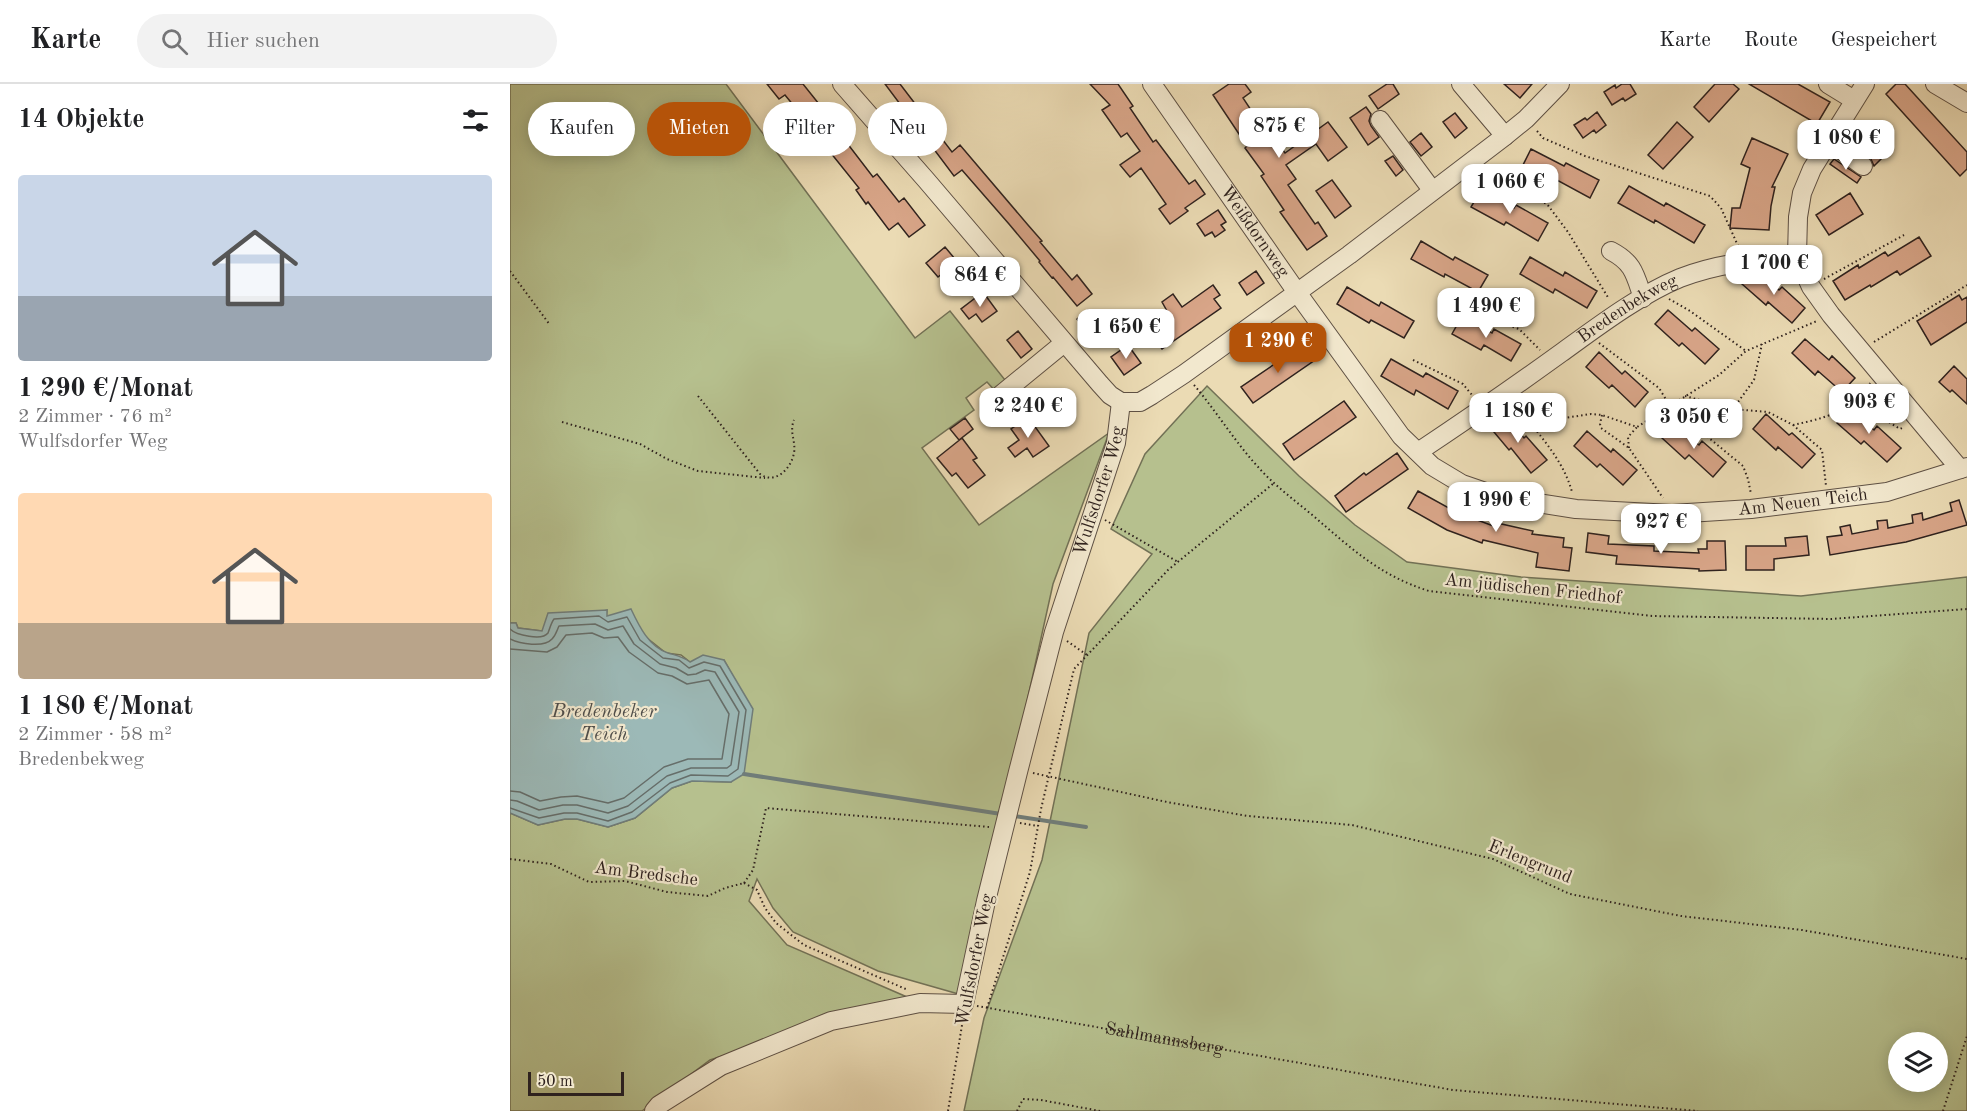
<!DOCTYPE html>
<html lang="de">
<meta charset="utf-8">
<style>
:root{--surface:#fff;--page:#f2f2f2;--text:#202124;--muted:#757577;--line:#e0e0e0;--accent:#b45309}
body{margin:0;font-family:"Old Standard TT",serif;background:var(--page);color:var(--text);height:100vh;display:flex;flex-direction:column;font-size:22px;white-space:nowrap}
*{box-sizing:border-box;margin:0}
p{font-size:20px;color:var(--muted)}
.icon{flex:none;width:33px;height:33px;fill:none;stroke:currentColor;stroke-width:2;stroke-linecap:round;stroke-linejoin:round}
.map{position:relative;flex:1;overflow:hidden}
.side{display:flex;flex-direction:column;background:var(--surface);width:510px}
.side>*{flex:none}
.top-card{position:absolute;left:18px;top:18px;width:570px;height:54px;display:flex;gap:12px}
.fabs{position:absolute;left:1378px;top:948px;display:grid;gap:12px}
.fabs a{display:grid;place-items:center;width:60px;height:60px;border-radius:50%;background:var(--surface);box-shadow:0 3px 15px #0003;font-size:30px}
.scale{position:absolute;left:18px;bottom:15px;width:96px;box-sizing:border-box;padding-left:6px;border:3px solid #2f221e;border-top:0;font-size:16px;line-height:21px;white-space:nowrap;color:#2f221e;-webkit-text-stroke:4px #f2e8ce;paint-order:stroke}
.price{position:absolute;translate:-50% -51px;padding:0 14px;border-radius:12px;background:#fff;color:#222;font-size:20px;line-height:39px;filter:drop-shadow(0 2px 3px #0008)}
.price::after{content:'';position:absolute;left:50%;top:36px;width:18px;height:14px;margin-left:-9px;background:inherit;clip-path:polygon(0 0,100% 0,50% 100%)}
.price.active{background:var(--accent);color:#fff}
ul{padding:0;list-style:none}
li{display:grid;align-content:center;gap:12px;height:318px;padding:0 18px}
li span{display:grid;place-items:center;height:186px;border-radius:6px;color:#555}
li>.icon{margin-inline-start:auto}
span .icon{width:108px;height:108px;fill:#fffc;stroke-width:1}
li b{font-size:26px}
h2{display:flex;justify-content:space-between;align-items:center;height:72px;padding:0 18px;font-size:26px}
.pill{padding:0 21px;border-radius:27px;background:var(--surface);box-shadow:0 3px 15px #0003;font-size:21px;line-height:54px}
.pill.active{background:var(--accent);color:#fff}
header{display:flex;align-items:center;gap:36px;box-sizing:border-box;height:84px;padding:0 30px;background:var(--surface);border-bottom:2px solid var(--line)}
header strong{font-size:28px}
nav{display:flex;gap:33px;margin-inline-start:auto;font-size:21px}
.search{width:420px;height:54px;background:var(--page);display:flex;align-items:center;gap:15px;box-sizing:border-box;padding:0 21px;border-radius:33px;color:var(--muted);font-size:22px}
main{display:flex;flex:1;min-height:0}
.map>svg:first-child{display:block}
.green{fill:#b6c08e;stroke:#727156;stroke-width:1.5;fill-rule:evenodd}
.water{fill:#9cb9b7;stroke:#707d7a;stroke-width:1.5}
.lines{fill:none;stroke-linecap:round;stroke-linejoin:round}
.shore{stroke:#666e6a;stroke-width:1.5}
.stream{stroke:#707d7a;stroke-width:4}
.building{fill:#d8a588;stroke:#2f221e;stroke-width:1.5}
.minor-casing{stroke:#5e5044;stroke-width:20}
.path{stroke:#2f221e;stroke-width:2;stroke-dasharray:1.5 3;stroke-linecap:butt}
.minor{stroke:#f2e8ce;stroke-width:18}
.labels{text-anchor:middle;dominant-baseline:central;stroke-width:4.5;stroke-linejoin:round;paint-order:stroke}
.street-label{font-size:18px;fill:#2f221e;stroke:#f2e8ce}
.water-label{font-size:20px;font-style:italic;fill:#504f4c;stroke:#f2e8ce}
</style>
<header>
<strong>Karte</strong>
<div class="search"><svg class="icon" aria-label="search" viewBox="0 0 24 24"><circle cx="10" cy="10" r="6"/><path d="M15 15l6 6"/></svg>Hier suchen</div>
<nav><a>Karte</a><a>Route</a><a>Gespeichert</a></nav>
</header>
<main>
<section class="side">
<h2>14 Objekte<svg class="icon" aria-label="filters" viewBox="0 0 24 24"><path d="M4 7h16M4 17h16"/><circle cx="9" cy="7" r="2"/><circle cx="15" cy="17" r="2"/></svg></h2>
<ul>
<li><span style="background:linear-gradient(#c9d6e8 65%,#9aa5b1 0)"><svg class="icon" aria-label="home" viewBox="0 0 24 24"><path d="M3 11l9-7 9 7M6 9v11h12V9"/></svg></span><div><b>1 290 €/Monat</b><p>2 Zimmer · 76 m²</p><p>Wulfsdorfer Weg</p></div></li>
<li><span style="background:linear-gradient(#ffd9b3 70%,#b9a48a 0)"><svg class="icon" aria-label="home" viewBox="0 0 24 24"><path d="M3 11l9-7 9 7M6 9v11h12V9"/></svg></span><div><b>1 180 €/Monat</b><p>2 Zimmer · 58 m²</p><p>Bredenbekweg</p></div></li>
</ul>
</section>
<div class="map">
<svg width="1457" height="1027" viewBox="0 0 1457 1027">
<rect width="100%" height="100%" fill="#ebdbb4"/>
<filter id="stains"><feTurbulence type="fractalNoise" baseFrequency=".00333" numOctaves="4"/><feColorMatrix values="0 0 0 0 .2 0 0 0 0 .09 0 0 0 0 .02 0 0 0 .5 -.17"/></filter>
<radialGradient id="worn" r=".72"><stop offset=".6" stop-color="#630" stop-opacity="0"/><stop offset="1" stop-color="#630" stop-opacity=".3"/></radialGradient>
<path class="green" d="M0,0H216L405,254L440,227L499,301L487,309L477,298L456,314L464,326L412,364L469,441L599,349L543,500L452,911L368,887L283,848L263,824L247,795L239,817L277,861L397,913L200,976L132,1027H0V729L28,741L55,735H67L98,743L125,734L162,704L182,697L221,698L227,600L214,576L180,578L171,571L156,569L133,551L96,533L97,526L32,547L8,544L6,539H0Z
M697,302L789,392L845,441L897,478L1011,493L1291,512L1457,493V1027H454L474,934L532,776L579,549L642,470L601,445L635,370ZM1389,958H1428V998H1389Z"/>
<path class="water" d="M121,525C129,542 139,563 158,569C168,572 172,572 180,578L193,571L214,576L243,625L234,690L221,698L182,697L162,704L125,734L98,743L67,735H55L28,741L0,729V539H6L8,544L32,547L38,529L97,526V532Z"/>
<g class="lines">
<path class="shore" d="M0,545C6,551 32,557 38,549C40,544 41,539 44,535L89,532L98,538L117,533L130,556L153,574L169,576L179,584L194,578L210,582L236,626L228,685L218,692L181,691L160,699L122,728L98,737L67,729H54L29,734L0,724
M0,555C10,560 34,564 42,555C46,551 47,546 49,542L85,540L98,546L113,542L124,560L150,580L166,584L178,591L186,590L195,586L205,588L229,628L221,681L217,684H181L157,692L118,722L98,729L67,721H53L29,726L7,717L0,716
M0,565L37,568L47,563L56,551L82,549L94,554L108,553L119,568L148,589L162,592L177,600L199,596L219,630L212,675H178L154,683L114,714L98,719L67,712L51,713L30,717L10,708L0,707"/>
<path class="stream" d="M234,690L491,730
M504,732L576,743"/>
</g>
<path class="building" d="M257,0H293L329,45L327,46L363,93L367,90L389,118L394,114L415,141L399,153L388,139L379,146L358,118L356,120L346,106L349,104L312,58L307,61L297,48L302,44L275,11L269,15Z
M375,0H390L442,68L450,61L518,141L532,157L530,158L562,196L567,191L582,210L567,222L543,193L542,194L529,178L530,177L499,140L452,86L444,92Z
M580,0H608L623,22L620,24L643,58L646,56L679,100L685,96L695,110L675,124L678,127L660,140L649,125L656,120L631,84L620,93L610,81L630,67L617,49L611,53L592,26L600,21Z
M719,0H735L741,8L733,14L756,49L759,47L775,69L818,38L837,63L818,77L806,60L776,81L786,95L778,101L805,140L808,138L817,152L797,166L770,128L774,126L751,92L754,90L735,64L737,62L703,11Z
M877,0H883L889,10L868,25L859,12Z
M994,0H1022L1010,14Z
M1112,0H1120L1126,10L1115,17L1113,14L1102,21L1094,8L1105,1L1106,4Z
M1205,0H1223L1229,5L1199,38L1184,23Z
M1239,0H1288L1320,18L1307,40Z
M1386,0H1395L1457,68V85L1450,92L1376,10Z
M856,23L861,30L859,37L861,42L869,53L858,61L840,34Z
M1087,28L1096,41L1086,49L1084,46L1073,54L1064,41L1075,34L1077,36Z
M945,29L957,44L945,54L933,38Z
M1167,38L1183,53L1153,85L1138,71Z
M911,49L922,63L911,72L900,58Z
M1347,50L1372,74L1364,82L1360,73L1339,58Z
M1242,54L1278,70L1262,103H1265L1261,122L1259,146L1220,144L1222,124H1230L1240,84L1231,80Z
M1021,65L1054,82L1056,79L1089,96L1080,114L1047,96L1045,100L1012,83Z
M883,72L893,86L886,92L875,77Z
M1324,75L1351,93L1347,99L1320,80Z
M822,96L841,122L825,134L806,107Z
M1119,102L1154,122L1156,119L1195,141L1184,159L1145,136L1144,139L1108,119Z
M971,106L1004,124L1006,121L1038,139L1028,157L996,138L994,141L961,123Z
M1340,109L1353,130L1319,151L1306,131Z
M708,126L716,138L711,141L715,146L705,153L702,148L695,152L687,140Z
M1409,153L1421,172L1390,191L1387,187L1361,203L1360,201L1335,216L1323,197L1348,181L1349,184L1375,168L1378,172Z
M911,157L943,176L945,173L978,191L968,208L935,190L934,193L901,175Z
M435,163L455,187L441,199L433,189L428,193L416,179Z
M1020,173L1053,192L1055,188L1087,207L1077,224L1045,205L1043,209L1010,190Z
M746,187L754,199L737,211L729,199Z
M1248,187L1269,206L1272,203L1295,224L1282,239L1258,218L1256,221L1232,200L1243,188Z
M703,201L710,211L704,215L711,224L652,265L636,242L657,227L652,218L663,210L672,223Z
M837,203L869,222L871,218L904,237L894,254L861,236L859,239L827,220Z
M473,208L487,227L472,238L466,230L459,235L451,225Z
M1449,211L1452,216L1457,213V238L1421,261L1407,237Z
M578,226L591,243L580,252L567,235Z
M1158,226L1182,247L1185,244L1209,265L1195,280L1172,259L1169,262L1145,240Z
M952,232L982,249L984,245L1011,260L1001,277L974,261L971,266L942,250Z
M508,247L522,265L511,274L497,256Z
M1295,255L1319,276L1322,272L1345,294L1332,308L1308,287L1305,291L1282,269Z
M794,260L805,276L743,319L731,303Z
M618,261L631,279L614,291L601,273Z
M1089,268L1112,290L1115,287L1138,308L1125,323L1102,301L1099,304L1076,283Z
M881,275L913,293L916,289L948,307L938,325L906,306L904,311L871,292Z
M1444,282L1457,295V320L1442,306L1440,308L1429,298Z
M834,317L846,333L784,376L773,360Z
M1341,325L1364,346L1367,342L1391,364L1377,378L1354,357L1351,360L1327,339Z
M994,330L1014,354L1016,352L1037,376L1021,389L1001,364L999,366L979,342Z
M1256,330L1279,351L1282,349L1305,370L1292,384L1268,363L1266,366L1243,345Z
M518,333L539,362L523,373L517,364L505,373L498,364L509,356L501,345Z
M455,334L463,345L449,356L440,345Z
M1165,340L1189,361L1192,357L1216,378L1203,393L1179,371L1175,375L1152,354Z
M1077,347L1101,368L1103,365L1127,386L1113,401L1090,380L1087,383L1064,362Z
M452,354L467,374L463,376L475,391L458,404L446,389L442,392L427,374Z
M887,369L898,385L836,428L825,412L854,389L856,391Z
M908,407L946,428L986,443L987,439L1023,447L1022,450L1054,454L1053,463L1062,464L1059,487L1026,483L1028,469L973,456L972,459L937,446L898,424Z
M1449,416L1457,441L1396,458L1320,471L1317,453L1332,451L1330,443L1340,441L1342,450L1368,445L1367,437L1377,436L1378,444L1403,439L1402,431L1412,429L1413,436L1442,427L1440,419Z
M1078,449L1099,452L1098,460L1144,462V467L1189,469L1188,465H1197V457H1215L1216,486L1189,487V485L1106,480L1107,472L1076,468Z
M1297,452L1299,471L1264,475V486H1236V462H1276L1275,454Z"/>
<g class="lines">
<g class="minor-casing">
<g id="minor">
<path d="M332,0L417,97L590,300L600,311L611,318"/>
<path id="s2" d="M642,0L786,207L891,352L922,382L952,400L990,413L1066,425L1162,430L1241,425L1377,408L1457,383"/>
<path d="M951,0L995,52"/>
<path d="M1318,0L1344,16"/>
<path d="M1355,0L1302,85L1292,109L1288,133L1287,172L1301,203L1321,231L1450,385"/>
<path d="M1425,0L1457,19"/>
<path d="M870,36L922,106"/>
<path d="M1319,57L1353,82"/>
<path d="M1101,167C1124,179 1125,191 1133,214"/>
<path d="M482,318L554,259"/>
<path d="M611,318H630L642,311L674,290L839,171L995,52L1016,35L1050,0"/>
<path id="s3" d="M908,368C956,336 1004,303 1051,269C1087,243 1129,211 1170,194C1208,179 1247,176 1287,172"/>
<path id="s4" d="M144,1027L149,1021L211,982L321,937L410,919L454,920L476,817L508,688L544,548L606,359L611,318"/>
</g>
</g>
<g class="path">
<path d="M1027,47L1033,54L1075,72L1200,112L1211,124L1229,164"/>
<path d="M971,89L986,104L1000,111L1030,117L1037,120L1058,148L1099,215"/>
<path d="M0,187L40,241"/>
<path d="M1314,195L1394,151"/>
<path d="M1159,215L1180,227L1236,267"/>
<path d="M973,232L1009,245L1030,266"/>
<path d="M1364,258L1457,201"/>
<path d="M1089,259L1149,304L1160,322L1233,382L1238,395L1241,410"/>
<path d="M903,276L953,300L962,311"/>
<path d="M684,301C707,328 725,358 749,384C764,401 783,415 801,430C840,463 868,491 919,507L1142,532L1321,535L1457,525"/>
<path d="M188,312L250,390C265,401 281,385 284,369C286,357 279,348 284,336"/>
<path d="M1175,312L1223,325L1244,296L1252,260"/>
<path d="M1349,312L1361,327L1390,345L1394,343"/>
<path d="M1223,325L1258,328L1283,341L1312,366L1316,402"/>
<path d="M996,326L1041,336L1081,330L1092,331L1127,343L1209,291L1236,267L1307,237"/>
<path d="M1013,330C1032,354 1054,378 1062,408"/>
<path d="M1092,331L1090,340L1091,344L1119,364L1153,414"/>
<path d="M52,338L130,360L157,375L188,387L255,394"/>
<path d="M1283,341C1311,335 1346,327 1360,299"/>
<path d="M1119,364L1118,353L1127,343"/>
<path d="M595,436L668,478"/>
<path d="M557,557L577,571"/>
<path d="M523,689L657,718L738,732L842,741L983,775L1060,810L1171,832L1292,846L1457,875"/>
<path d="M510,739L528,742"/>
<path d="M0,775L41,780L79,798L115,797L157,808L198,812L215,804L234,799"/>
<path d="M234,799L243,786L256,724L479,743"/>
<path d="M234,799L247,806L255,824L266,839L294,861L398,906"/>
<path id="s1" d="M467,922L943,1006L1188,1027"/>
<path d="M477,924L520,788L531,725L564,585L658,486L764,399"/>
<path d="M438,1027L453,935"/>
<path d="M507,1027L513,1015L531,1016L590,1027"/>
<path d="M1433,1027L1457,952"/>
</g>
<use href="#minor" class="minor"/>
</g>
<g class="labels">
<g class="street-label">
<text stroke="none"><textPath href="#s2" startOffset="180">Weißdornweg</textPath></text>
<text stroke="none"><textPath href="#s3" startOffset="254">Bredenbekweg</textPath></text>
<text stroke="none"><textPath href="#s4" startOffset="866">Wulfsdorfer Weg</textPath></text>
<text stroke="none"><textPath href="#s2" startOffset="854">Am Neuen Teich</textPath></text>
<text transform="translate(1023 505) rotate(6)">Am jüdischen Friedhof</text>
<text transform="translate(1020 778) rotate(22)">Erlengrund</text>
<text transform="translate(136 790) rotate(7)">Am Bredsche</text>
<text transform="translate(465 876) rotate(-79)">Wulfsdorfer Weg</text>
<text stroke="none"><textPath href="#s1" startOffset="190">Sahlmannsberg</textPath></text>
</g>
<g class="water-label">
<text x="94" y="628">Bredenbeker<tspan x="94" dy="23">Teich</tspan></text>
</g>
</g>
<rect width="100%" height="100%" filter="url(#stains)"/>
<rect width="100%" height="100%" fill="url(#worn)"/>
</svg>
<div class="fabs">
<a><svg class="icon" aria-label="layers" viewBox="0 0 24 24"><path d="M12 4l9 5-9 5-9-5zM3 14l9 5 9-5"/></svg></a>
</div>
<div class="scale">50 m</div>
<b class="price" style="left:769px;top:75px">875 €</b>
<b class="price" style="left:1336px;top:87px">1 080 €</b>
<b class="price" style="left:1000px;top:131px">1 060 €</b>
<b class="price" style="left:1264px;top:212px">1 700 €</b>
<b class="price" style="left:470px;top:224px">864 €</b>
<b class="price" style="left:976px;top:255px">1 490 €</b>
<b class="price" style="left:616px;top:276px">1 650 €</b>
<b class="price active" style="left:768px;top:290px">1 290 €</b>
<b class="price" style="left:1359px;top:351px">903 €</b>
<b class="price" style="left:518px;top:355px">2 240 €</b>
<b class="price" style="left:1008px;top:360px">1 180 €</b>
<b class="price" style="left:1184px;top:366px">3 050 €</b>
<b class="price" style="left:986px;top:449px">1 990 €</b>
<b class="price" style="left:1151px;top:471px">927 €</b>
<div class="top-card">
<a class="pill">Kaufen</a>
<a class="pill active">Mieten</a>
<a class="pill">Filter</a>
<a class="pill">Neu</a>
</div>
</div>
</main>
